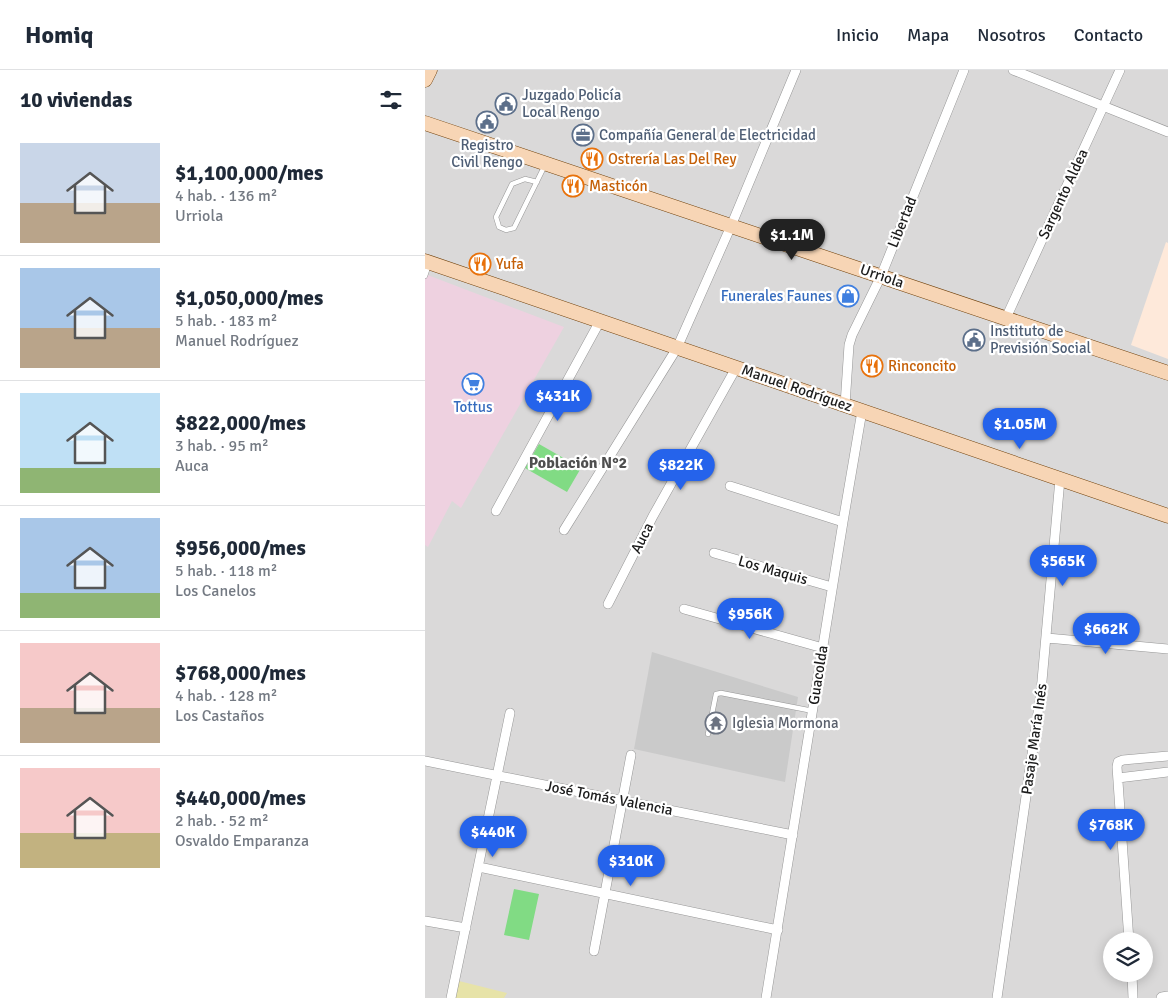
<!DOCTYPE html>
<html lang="es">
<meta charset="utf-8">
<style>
:root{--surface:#fff;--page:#f6f6f7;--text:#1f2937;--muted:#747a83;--line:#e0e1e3;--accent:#2563eb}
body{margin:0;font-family:Signika,sans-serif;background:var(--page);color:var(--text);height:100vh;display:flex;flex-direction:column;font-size:19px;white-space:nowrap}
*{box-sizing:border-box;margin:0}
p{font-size:16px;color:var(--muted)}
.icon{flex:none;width:28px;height:28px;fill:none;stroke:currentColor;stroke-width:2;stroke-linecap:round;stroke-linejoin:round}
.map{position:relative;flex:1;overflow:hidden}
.panel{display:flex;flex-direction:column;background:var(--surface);width:425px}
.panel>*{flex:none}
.fabs{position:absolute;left:678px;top:862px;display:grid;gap:10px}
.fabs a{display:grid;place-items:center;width:50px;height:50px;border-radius:50%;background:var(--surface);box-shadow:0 2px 12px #0003;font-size:25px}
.price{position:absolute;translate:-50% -42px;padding:0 11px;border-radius:18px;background:var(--accent);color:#fff;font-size:16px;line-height:32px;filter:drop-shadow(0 1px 2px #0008)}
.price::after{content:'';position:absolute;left:50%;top:30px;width:15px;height:11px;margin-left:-8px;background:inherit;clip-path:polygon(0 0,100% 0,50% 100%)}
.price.current{background:#222;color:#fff}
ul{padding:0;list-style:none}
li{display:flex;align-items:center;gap:15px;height:125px;padding:0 20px}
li+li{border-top:1px solid var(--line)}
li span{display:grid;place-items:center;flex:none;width:140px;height:100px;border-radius:0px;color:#555}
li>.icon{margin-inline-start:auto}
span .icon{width:60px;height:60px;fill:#fffc;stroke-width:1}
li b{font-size:21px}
h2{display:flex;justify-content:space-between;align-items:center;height:60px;padding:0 20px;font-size:21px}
header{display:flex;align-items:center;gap:30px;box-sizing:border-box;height:70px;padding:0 25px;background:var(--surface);border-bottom:1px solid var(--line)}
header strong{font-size:24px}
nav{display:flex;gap:28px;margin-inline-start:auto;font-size:18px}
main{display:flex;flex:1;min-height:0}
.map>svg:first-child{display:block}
.residential{fill:#dad9d9;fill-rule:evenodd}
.commercial{fill:#eed1e0}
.education{fill:#fee9da}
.religious{fill:#cacaca}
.grass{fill:#e7e3a8}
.pitch{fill:#81db84}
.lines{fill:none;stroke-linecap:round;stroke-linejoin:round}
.service-casing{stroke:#969696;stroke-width:5.5}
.minor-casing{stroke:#969696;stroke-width:10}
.tertiary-casing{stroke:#969696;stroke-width:12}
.secondary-casing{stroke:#6e3e07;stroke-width:15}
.service{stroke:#fff;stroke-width:4.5}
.minor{stroke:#fff;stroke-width:9}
.tertiary{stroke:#fff;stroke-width:11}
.secondary{stroke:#f7d5b5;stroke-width:14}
.labels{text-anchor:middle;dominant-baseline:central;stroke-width:4.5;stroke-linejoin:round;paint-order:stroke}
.service-label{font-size:15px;fill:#4e5e75;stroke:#fff;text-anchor:start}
.food-label{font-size:15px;fill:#c56008;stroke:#fff;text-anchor:start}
.street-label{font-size:15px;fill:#1c1c1c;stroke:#fff}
.shop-label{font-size:15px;fill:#366cbe;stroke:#fff;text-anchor:end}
.worship-label{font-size:15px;fill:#5b616d;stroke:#fff;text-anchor:start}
.neighbourhood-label{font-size:16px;font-weight:bold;fill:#4f4f4f;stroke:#fff}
</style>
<header>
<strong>Homiq</strong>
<nav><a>Inicio</a><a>Mapa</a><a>Nosotros</a><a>Contacto</a></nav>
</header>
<main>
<section class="panel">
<h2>10 viviendas<svg class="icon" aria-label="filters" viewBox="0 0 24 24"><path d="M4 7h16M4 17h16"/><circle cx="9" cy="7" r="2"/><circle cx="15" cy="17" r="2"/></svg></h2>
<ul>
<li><span style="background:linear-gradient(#c9d6e8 60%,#b9a48a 0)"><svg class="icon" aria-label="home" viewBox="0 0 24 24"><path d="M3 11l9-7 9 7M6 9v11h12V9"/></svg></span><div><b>$1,100,000/mes</b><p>4 hab. · 136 m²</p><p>Urriola</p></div></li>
<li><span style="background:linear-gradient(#a9c7e8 60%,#b9a48a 0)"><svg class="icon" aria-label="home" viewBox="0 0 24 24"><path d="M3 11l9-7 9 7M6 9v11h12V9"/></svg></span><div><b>$1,050,000/mes</b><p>5 hab. · 183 m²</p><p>Manuel Rodríguez</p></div></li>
<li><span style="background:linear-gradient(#bfe0f5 75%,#8fb573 0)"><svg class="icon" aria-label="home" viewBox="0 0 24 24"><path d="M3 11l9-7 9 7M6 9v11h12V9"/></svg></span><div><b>$822,000/mes</b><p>3 hab. · 95 m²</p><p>Auca</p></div></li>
<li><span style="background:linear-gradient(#a9c7e8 75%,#8fb573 0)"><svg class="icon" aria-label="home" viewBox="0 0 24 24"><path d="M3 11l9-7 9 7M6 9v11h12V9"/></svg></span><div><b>$956,000/mes</b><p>5 hab. · 118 m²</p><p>Los Canelos</p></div></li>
<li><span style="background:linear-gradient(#f6c9c9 65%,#b9a48a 0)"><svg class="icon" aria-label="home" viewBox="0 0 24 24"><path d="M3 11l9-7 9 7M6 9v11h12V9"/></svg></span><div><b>$768,000/mes</b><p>4 hab. · 128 m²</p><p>Los Castaños</p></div></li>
<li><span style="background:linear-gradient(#f6c9c9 65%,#c2b280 0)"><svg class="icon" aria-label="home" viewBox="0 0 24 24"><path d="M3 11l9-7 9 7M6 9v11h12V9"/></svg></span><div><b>$440,000/mes</b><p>2 hab. · 52 m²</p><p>Osvaldo Emparanza</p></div></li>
</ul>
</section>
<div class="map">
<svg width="743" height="928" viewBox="0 0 743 928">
<rect width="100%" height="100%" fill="#ede3e2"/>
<path class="residential" d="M0,0H743V928H0ZM686,871H719V904H686Z"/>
<path class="commercial" d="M0,204L139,257L36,438L27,431L3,477L0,475Z"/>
<path class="education" d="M741,172L743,173V289L706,275Z"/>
<path class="religious" d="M227,582L373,627L360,712L209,679Z"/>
<path class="grass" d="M34,911L82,923L79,928H30Z"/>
<path class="pitch" d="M114,374L156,398L142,422L100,398Z
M89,819L114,824L104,870L79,865Z"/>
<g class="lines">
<g class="service-casing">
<path id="service" d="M112,112L100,109L87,114L71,147L74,157L81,160L89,158L120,95
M0,206L4,194
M283,664L291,624L296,623L388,641"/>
</g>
<g class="minor-casing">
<path id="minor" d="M588,0L743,62
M581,248L695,0
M420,335L424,275L427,265L456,206L539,0
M305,416L418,452
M71,441L175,251
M139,460L252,278L306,156L371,0
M289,483L407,517
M183,534L228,446L311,298
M259,539L398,578
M622,568L743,579
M0,691L368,765
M693,708L743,702
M54,797L353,860
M0,851L41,858
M704,871L692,697L693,692L698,690L743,686
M169,881L206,685
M707,904L708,928
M26,928L85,643
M341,928L418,452L437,341
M572,928L616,622L635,409"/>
</g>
<g class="tertiary-casing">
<path id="tertiary" d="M737,928L743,927"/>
</g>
<g class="secondary-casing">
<path id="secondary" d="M0,10L5,0
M0,53L743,303
M0,191L743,446"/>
</g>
<use href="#service" class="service"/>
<use href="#minor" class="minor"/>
<use href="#tertiary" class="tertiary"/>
<use href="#secondary" class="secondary"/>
</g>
<defs>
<g id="civic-ring" transform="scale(1.125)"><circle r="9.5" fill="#fff" stroke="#5c6f8a" stroke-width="1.5"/><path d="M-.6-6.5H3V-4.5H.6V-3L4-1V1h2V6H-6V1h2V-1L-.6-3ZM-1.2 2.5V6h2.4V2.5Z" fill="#5c6f8a"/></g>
<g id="office-ring" transform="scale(1.125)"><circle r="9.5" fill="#fff" stroke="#5c6f8a" stroke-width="1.5"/><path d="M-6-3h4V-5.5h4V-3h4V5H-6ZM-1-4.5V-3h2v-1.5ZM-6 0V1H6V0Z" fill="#5c6f8a"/></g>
<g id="restaurant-ring" transform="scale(1.125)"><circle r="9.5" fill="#fff" stroke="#e8710a" stroke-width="1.5"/><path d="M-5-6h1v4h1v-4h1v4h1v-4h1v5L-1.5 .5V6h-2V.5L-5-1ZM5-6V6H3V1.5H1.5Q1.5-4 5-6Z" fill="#e8710a"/></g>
<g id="shop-ring" transform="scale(1.125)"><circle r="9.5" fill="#fff" stroke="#3f7fe0" stroke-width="1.5"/><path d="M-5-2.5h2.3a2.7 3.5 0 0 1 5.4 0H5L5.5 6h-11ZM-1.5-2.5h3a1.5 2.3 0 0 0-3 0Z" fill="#3f7fe0"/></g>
<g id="supermarket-ring" transform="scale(1.125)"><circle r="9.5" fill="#fff" stroke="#3f7fe0" stroke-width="1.5"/><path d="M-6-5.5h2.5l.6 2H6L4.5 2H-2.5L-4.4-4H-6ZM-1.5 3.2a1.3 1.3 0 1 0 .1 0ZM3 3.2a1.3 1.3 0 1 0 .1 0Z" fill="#3f7fe0"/></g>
<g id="temple-ring" transform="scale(1.125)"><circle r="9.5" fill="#fff" stroke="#6b7280" stroke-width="1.5"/><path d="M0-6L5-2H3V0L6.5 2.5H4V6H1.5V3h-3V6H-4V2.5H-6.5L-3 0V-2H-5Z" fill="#6b7280"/></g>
</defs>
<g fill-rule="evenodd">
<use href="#civic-ring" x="81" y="34"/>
<use href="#civic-ring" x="62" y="52"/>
<use href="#office-ring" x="158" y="65"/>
<use href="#restaurant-ring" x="167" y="89"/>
<use href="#restaurant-ring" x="148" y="116"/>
<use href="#restaurant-ring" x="55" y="194"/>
<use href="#shop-ring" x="423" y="226"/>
<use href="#civic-ring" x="549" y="270"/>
<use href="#restaurant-ring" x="447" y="296"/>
<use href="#supermarket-ring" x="48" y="314"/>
<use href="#temple-ring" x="291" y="653"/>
</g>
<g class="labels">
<g class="service-label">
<text x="97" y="25">Juzgado Policía<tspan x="97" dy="17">Local Rengo</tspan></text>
<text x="174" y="65">Compañía General de Electricidad</text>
<text x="62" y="75" text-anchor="middle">Registro<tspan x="62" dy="17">Civil Rengo</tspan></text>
<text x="565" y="261">Instituto de<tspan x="565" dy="17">Previsión Social</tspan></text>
</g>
<g class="food-label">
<text x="183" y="89">Ostrería Las Del Rey</text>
<text x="164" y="116">Masticón</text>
<text x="71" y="194">Yufa</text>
<text x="463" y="296">Rinconcito</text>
</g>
<g class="street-label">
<text transform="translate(638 124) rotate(-65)">Sargento Aldea</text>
<text transform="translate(477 152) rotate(-68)">Libertad</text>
<text transform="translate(457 206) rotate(19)">Urriola</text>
<text transform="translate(372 318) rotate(19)">Manuel Rodríguez</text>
<text transform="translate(217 468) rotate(-63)">Auca</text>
<text transform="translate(348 500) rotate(16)">Los Maquis</text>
<text transform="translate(393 605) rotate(-81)">Guacolda</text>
<text transform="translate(609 669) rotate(-82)">Pasaje María Inés</text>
<text transform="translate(184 728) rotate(11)">José Tomás Valencia</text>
</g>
<g class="shop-label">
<text x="407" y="226">Funerales Faunes</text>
<text x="48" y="337" text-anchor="middle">Tottus</text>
</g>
<g class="worship-label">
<text x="307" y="653">Iglesia Mormona</text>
</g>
<g class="neighbourhood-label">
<text x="153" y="393">Población N°2</text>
</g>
</g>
</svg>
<div class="fabs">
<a><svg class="icon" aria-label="layers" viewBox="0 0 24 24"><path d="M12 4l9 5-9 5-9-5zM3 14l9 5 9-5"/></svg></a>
</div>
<b class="price current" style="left:367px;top:191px">$1.1M</b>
<b class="price" style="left:133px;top:352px">$431K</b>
<b class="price" style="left:595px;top:380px">$1.05M</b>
<b class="price" style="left:256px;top:421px">$822K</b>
<b class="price" style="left:638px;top:517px">$565K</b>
<b class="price" style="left:325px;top:570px">$956K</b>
<b class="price" style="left:681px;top:585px">$662K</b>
<b class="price" style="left:686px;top:781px">$768K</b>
<b class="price" style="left:68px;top:788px">$440K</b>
<b class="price" style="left:206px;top:817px">$310K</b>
</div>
</main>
